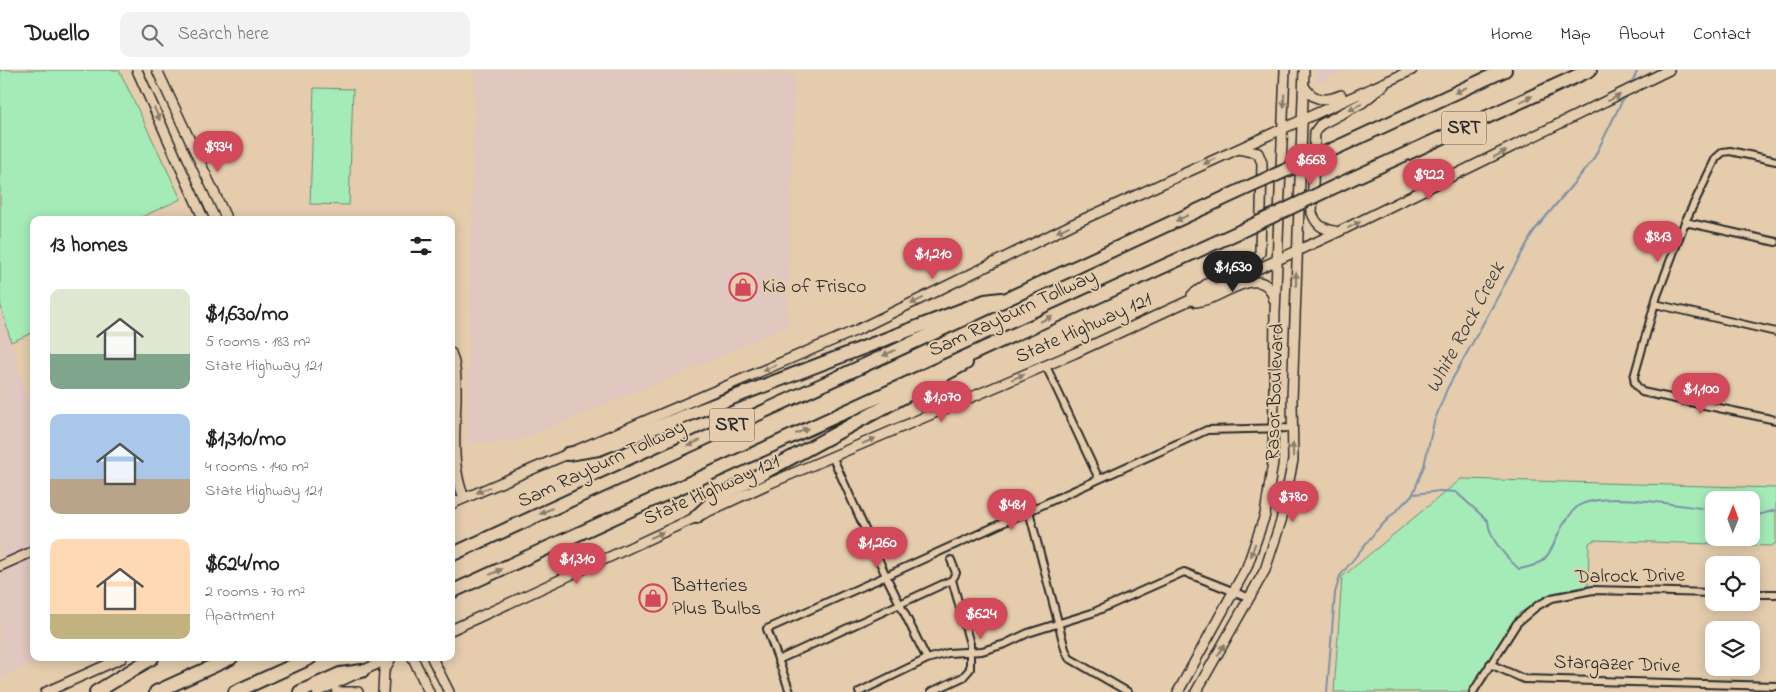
<!DOCTYPE html>
<meta charset="utf-8">
<style>
:root{--surface:#fff;--page:#f2f2f2;--text:#222;--muted:#767676;--line:#e0e0e0;--accent:#d1495b}
body{margin:0;font-family:"Indie Flower",sans-serif;background:var(--page);color:var(--text);height:100vh;display:flex;flex-direction:column;font-size:19px;white-space:nowrap}
*{box-sizing:border-box;margin:0}
p{font-size:16px;color:var(--muted)}
.icon{flex:none;width:28px;height:28px;fill:none;stroke:currentColor;stroke-width:2;stroke-linecap:round;stroke-linejoin:round}
.map{position:relative;flex:1;overflow:hidden}
.side{position:absolute;left:30px;top:146px;width:425px;height:445px;display:flex;flex-direction:column;background:var(--surface);border-radius:10px;box-shadow:0 2px 12px #0003}
.side>*{flex:none}
.needle{width:32px;rotate:1deg}
.tools{position:absolute;left:1705px;top:421px;display:grid;gap:10px}
.tools a{display:grid;place-items:center;width:55px;height:55px;border-radius:10px;background:var(--surface);box-shadow:0 2px 12px #0003;font-size:25px}
.price{position:absolute;translate:-50% -42px;padding:0 11px;border-radius:18px;background:var(--accent);color:#fff;font-size:16px;line-height:32px;filter:drop-shadow(0 1px 2px #0008)}
.price::after{content:'';position:absolute;left:50%;top:30px;width:15px;height:11px;margin-left:-8px;background:inherit;clip-path:polygon(0 0,100% 0,50% 100%)}
.price.selected{background:#222;color:#fff}
ul{padding:0;list-style:none}
li{display:flex;align-items:center;gap:15px;height:125px;padding:0 20px}
li span{display:grid;place-items:center;flex:none;width:140px;height:100px;border-radius:10px;color:#555}
li>.icon{margin-inline-start:auto}
span .icon{width:60px;height:60px;fill:#fffc;stroke-width:1}
li b{font-size:21px}
h2{display:flex;justify-content:space-between;align-items:center;height:60px;padding:0 20px;font-size:21px}
header{display:flex;align-items:center;gap:30px;box-sizing:border-box;height:70px;padding:0 25px;background:var(--surface);border-bottom:1px solid var(--line)}
header strong{font-size:24px}
nav{display:flex;gap:28px;margin-inline-start:auto;font-size:18px}
.search{width:350px;height:45px;background:var(--page);display:flex;align-items:center;gap:12px;box-sizing:border-box;padding:0 18px;border-radius:10px;color:var(--muted);font-size:19px}
.map>svg:first-child{display:block}
.built{fill:#e0c7bf}
.green{fill:#a5ebb8;stroke:#688b72;fill-rule:evenodd}
.lines{fill:none;stroke-linecap:round;stroke-linejoin:round}
.stream{stroke:#7b91a7;stroke-width:2}
.minor-casing{stroke:#2b2b2b;stroke-width:10}
.tertiary-casing{stroke:#2b2b2b;stroke-width:12}
.secondary-casing{stroke:#2b2b2b;stroke-width:12}
.motorway-casing{stroke:#2b2b2b;stroke-width:16}
.minor{stroke:#e4ccad;stroke-width:6}
.tertiary{stroke:#e4ccad;stroke-width:9}
.secondary{stroke:#e4ccad;stroke-width:9}
.motorway{stroke:#e4ccad;stroke-width:12}
.motorway-bridge-casing{stroke:#2b2b2b;stroke-width:16;stroke-linecap:butt}
.motorway-bridge{stroke:#e4ccad;stroke-width:12}
.oneway{fill:#887c6c}
.labels{text-anchor:middle;dominant-baseline:central;stroke-width:4;stroke-linejoin:round;paint-order:stroke}
.shield{fill:#e4ccad;stroke:#625b52;stroke-width:1}
.shield-label{font-size:19px;font-weight:bold;fill:#2b2b2b}
.poi-label{font-size:20px;fill:#2b2b2b;stroke:#e4ccad;text-anchor:start}
.street-label{font-size:20px;fill:#2b2b2b;stroke:#e4ccad}
.water-label{font-size:21px;font-style:italic;fill:#383c40;stroke:#e4ccad}
</style>
<header>
<strong>Dwello</strong>
<div class="search"><svg class="icon" aria-label="search" viewBox="0 0 24 24"><circle cx="10" cy="10" r="6"/><path d="M15 15l6 6"/></svg>Search here</div>
<nav><a>Home</a><a>Map</a><a>About</a><a>Contact</a></nav>
</header>
<div class="map">
<svg width="1776" height="622" viewBox="0 0 1776 622">
<rect width="100%" height="100%" fill="#e4ccad"/>
<filter id="ink" filterUnits="userSpaceOnUse"><feTurbulence type="fractalNoise" baseFrequency=".02" numOctaves="2"/><feDisplacementMap in="SourceGraphic" scale="10" xChannelSelector="R" yChannelSelector="G"/><feConvolveMatrix kernelMatrix="1 2 1 2 8 2 1 2 1" color-interpolation-filters="sRGB"/></filter>
<g filter="url(#ink)">
<path class="built" d="M475,0H641L795,5L787,256L681,303L511,373L467,372Z
M1317,0H1347L1318,13L1316,10Z
M0,233L34,354V588H48L0,607Z"/>
<path class="green" d="M0,0H119L181,129L135,150H34V262L11,272L0,233Z
M314,18L353,19L349,135L310,134Z
M1461,409L1776,418V473L1771,476L1594,470L1589,473L1588,516L1552,523L1518,544L1470,622H1334L1342,507ZM1714,430H1751V468H1714Z"/>
<g class="lines">
<path class="stream" d="M1630,16L1638,0
M1414,424L1440,421L1456,422L1488,451C1489,469 1506,487 1519,499C1558,493 1548,473 1568,448C1571,444 1574,439 1578,436C1605,420 1681,436 1714,440
M1751,445H1758L1776,440
M1327,622L1335,523L1340,506L1376,461L1413,424L1424,396L1434,352L1447,319L1534,161L1593,90L1625,25"/>
<g class="minor-casing">
<path id="minor" d="M1776,91L1730,81L1723,82L1716,88L1685,152L1657,226L1634,307L1635,314L1642,322L1776,350
M1685,152L1776,172
M1655,234L1776,262
M1046,296L1099,409
M832,386L886,506L1207,360L1292,358
M1029,441L1065,579L1069,588L1128,622
M1751,524H1776
M927,589L948,583L982,581L1005,574L1028,563L1092,543L1184,502L1250,528
M778,590L952,510
M1490,594L1524,609L1776,616
M790,622L767,559L886,506L927,589L859,622
M931,622L963,607L970,599V574L952,510L956,503L951,490
M1473,622L1517,553L1537,536L1552,528L1593,520L1714,523"/>
</g>
<g class="tertiary-casing">
<path id="tertiary" d="M451,283C457,298 456,314 456,329C455,363 451,396 464,428
M0,496L34,481"/>
</g>
<g class="secondary-casing">
<path id="secondary" d="M137,0L204,150
M157,0L227,150
M1304,16C1313,31 1325,32 1341,25
M1338,162C1324,159 1317,157 1312,143L1315,62L1320,55L1362,33L1384,15
M1192,225L1216,207L1256,188L1260,183L1262,93L1258,83L1238,79
M1196,232C1201,231 1206,230 1211,228C1230,221 1266,194 1274,230
M451,434L857,260L1073,154L1412,0
M451,560L768,414L1075,283L1338,162L1669,0
M413,588L429,622
M432,588L449,622
M46,622L122,588
M317,622L390,588
M337,622H358
M383,622L384,601L391,588
M1178,622L1247,497L1265,445L1273,392L1275,243L1285,0
M1196,622L1265,500L1281,451L1293,390L1292,330L1304,0"/>
</g>
<g class="motorway-casing">
<path id="motorway" d="M1340,76L1505,0
M1338,115L1590,0
M568,384L599,379L985,231L1001,229
M696,447L715,429L966,293
M451,485C715,363 979,244 1242,120
M451,522L1241,161
M96,622L152,588
M156,622L231,588
M235,622L310,588
M300,622L340,604L362,601"/>
</g>
<use href="#minor" class="minor"/>
<use href="#tertiary" class="tertiary"/>
<use href="#secondary" class="secondary"/>
<use href="#motorway" class="motorway"/>
<g class="motorway-bridge-casing">
<path id="motorway-bridge" d="M1242,120L1340,76
M1241,161L1338,115"/>
</g>
<use href="#motorway-bridge" class="motorway-bridge"/>
</g>
<defs><path id="oneway-solid" d="M-6-.8H1V-3.2L6.5 0L1 3.2V.8H-6Z" transform="scale(1.25)"/></defs>
<g class="oneway">
<use href="#oneway-solid" transform="translate(1461 20) rotate(155)"/>
<use href="#oneway-solid" transform="translate(1614 28) rotate(-27)"/>
<use href="#oneway-solid" transform="translate(1526 29) rotate(-25)"/>
<use href="#oneway-solid" transform="translate(1284 31) rotate(92)"/>
<use href="#oneway-solid" transform="translate(1355 37) rotate(153)"/>
<use href="#oneway-solid" transform="translate(157 44) rotate(66)"/>
<use href="#oneway-solid" transform="translate(1500 84) rotate(-26)"/>
<use href="#oneway-solid" transform="translate(1210 91) rotate(155)"/>
<use href="#oneway-solid" transform="translate(1182 148) rotate(155)"/>
<use href="#oneway-solid" transform="translate(1354 155) rotate(-26)"/>
<use href="#oneway-solid" transform="translate(1063 159) rotate(154)"/>
<use href="#oneway-solid" transform="translate(1296 209) rotate(-90)"/>
<use href="#oneway-solid" transform="translate(917 231) rotate(154)"/>
<use href="#oneway-solid" transform="translate(1046 249) rotate(-24)"/>
<use href="#oneway-solid" transform="translate(889 283) rotate(156)"/>
<use href="#oneway-solid" transform="translate(769 298) rotate(157)"/>
<use href="#oneway-solid" transform="translate(1018 307) rotate(-23)"/>
<use href="#oneway-solid" transform="translate(802 361) rotate(-25)"/>
<use href="#oneway-solid" transform="translate(869 371) rotate(-23)"/>
<use href="#oneway-solid" transform="translate(694 373) rotate(155)"/>
<use href="#oneway-solid" transform="translate(1293 380) rotate(-91)"/>
<use href="#oneway-solid" transform="translate(483 420) rotate(157)"/>
<use href="#oneway-solid" transform="translate(546 441) rotate(155)"/>
<use href="#oneway-solid" transform="translate(657 465) rotate(-25)"/>
<use href="#oneway-solid" transform="translate(1253 480) rotate(109)"/>
<use href="#oneway-solid" transform="translate(496 502) rotate(-25)"/>
<use href="#oneway-solid" transform="translate(1221 580) rotate(-60)"/>
</g>
</g>
<defs>
<g id="shop-ring" transform="scale(1.4375)"><circle r="9.5" fill="#e4ccad" stroke="#d1495b" stroke-width="1.5"/><path d="M-5-2.5h2.3a2.7 3.5 0 0 1 5.4 0H5L5.5 6h-11ZM-1.5-2.5h3a1.5 2.3 0 0 0-3 0Z" fill="#d1495b"/></g>
</defs>
<g fill-rule="evenodd">
<use href="#shop-ring" x="743" y="217"/>
<use href="#shop-ring" x="653" y="528"/>
</g>
<g class="labels">
<g class="shield">
<rect x="1441.5" y="41.5" width="45" height="33" rx="4"/>
<rect x="709.5" y="338.5" width="45" height="33" rx="4"/>
</g>
<g class="shield-label">
<text x="1464" y="58">SRT</text>
<text x="732" y="355">SRT</text>
</g>
<g class="poi-label">
<text x="762" y="217">Kia of Frisco</text>
<text x="672" y="516">Batteries<tspan x="672" dy="23">Plus Bulbs</tspan></text>
</g>
<g class="street-label">
<text transform="translate(1013 244) rotate(-25)">Sam Rayburn Tollway</text>
<text transform="translate(1084 259) rotate(-24)">State Highway 121</text>
<text transform="translate(1276 322) rotate(-88)">Rasor Boulevard</text>
<text transform="translate(602 395) rotate(-25)">Sam Rayburn Tollway</text>
<text transform="translate(712 421) rotate(-24)">State Highway 121</text>
<text transform="translate(1630 507) rotate(-1)">Dalrock Drive</text>
<text transform="translate(1617 595) rotate(2)">Stargazer Drive</text>
</g>
<g class="water-label">
<text transform="translate(1466 258) rotate(-62)">White Rock Creek</text>
</g>
</g>
</svg>
<div class="tools">
<a><svg class="needle" viewBox="-14 -14 28 28"><path d="M0-13l5 13h-10z" fill="#e53935"/><path d="M0 13l5-13h-10z" fill="#767676"/></svg></a>
<a><svg class="icon" aria-label="locate" viewBox="0 0 24 24"><circle cx="12" cy="12" r="6"/><path d="M12 2v4M12 18v4M2 12h4M18 12h4"/></svg></a>
<a><svg class="icon" aria-label="layers" viewBox="0 0 24 24"><path d="M12 4l9 5-9 5-9-5zM3 14l9 5 9-5"/></svg></a>
</div>
<b class="price" style="left:218px;top:103px">$934</b>
<b class="price" style="left:1311px;top:116px">$668</b>
<b class="price" style="left:1429px;top:131px">$922</b>
<b class="price" style="left:1658px;top:193px">$813</b>
<b class="price" style="left:933px;top:210px">$1,210</b>
<b class="price selected" style="left:1233px;top:223px">$1,630</b>
<b class="price" style="left:1701px;top:345px">$1,100</b>
<b class="price" style="left:942px;top:353px">$1,070</b>
<b class="price" style="left:1293px;top:453px">$780</b>
<b class="price" style="left:1012px;top:461px">$481</b>
<b class="price" style="left:877px;top:499px">$1,260</b>
<b class="price" style="left:577px;top:515px">$1,310</b>
<b class="price" style="left:981px;top:570px">$624</b>
<section class="side">
<h2>13 homes<svg class="icon" aria-label="filters" viewBox="0 0 24 24"><path d="M4 7h16M4 17h16"/><circle cx="9" cy="7" r="2"/><circle cx="15" cy="17" r="2"/></svg></h2>
<ul>
<li><span style="background:linear-gradient(#dfe7d0 65%,#7fa58c 0)"><svg class="icon" aria-label="home" viewBox="0 0 24 24"><path d="M3 11l9-7 9 7M6 9v11h12V9"/></svg></span><div><b>$1,630/mo</b><p>5 rooms · 183 m²</p><p>State Highway 121</p></div></li>
<li><span style="background:linear-gradient(#a9c7e8 65%,#b9a48a 0)"><svg class="icon" aria-label="home" viewBox="0 0 24 24"><path d="M3 11l9-7 9 7M6 9v11h12V9"/></svg></span><div><b>$1,310/mo</b><p>4 rooms · 140 m²</p><p>State Highway 121</p></div></li>
<li><span style="background:linear-gradient(#ffd9b3 75%,#c2b280 0)"><svg class="icon" aria-label="home" viewBox="0 0 24 24"><path d="M3 11l9-7 9 7M6 9v11h12V9"/></svg></span><div><b>$624/mo</b><p>2 rooms · 70 m²</p><p>Apartment</p></div></li>
</ul>
</section>
</div>
